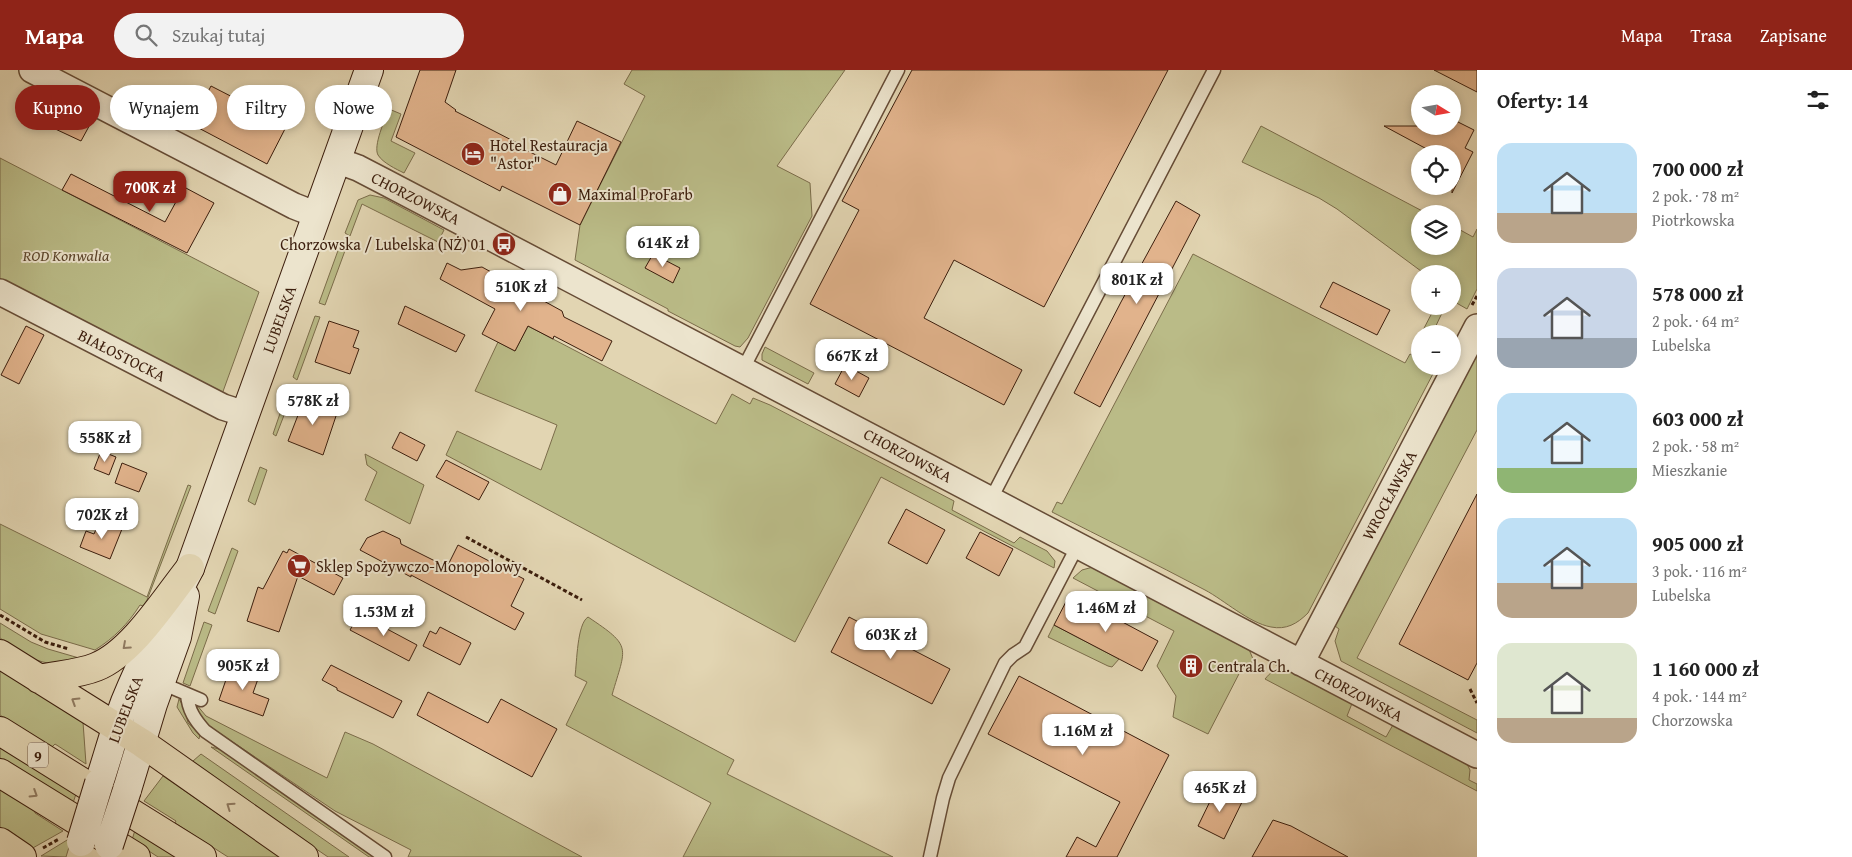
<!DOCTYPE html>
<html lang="pl">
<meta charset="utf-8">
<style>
:root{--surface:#fff;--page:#f2f2f2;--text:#222;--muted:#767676;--accent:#8f2418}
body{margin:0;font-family:"Gentium Book Plus",serif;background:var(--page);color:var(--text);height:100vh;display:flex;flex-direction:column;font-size:19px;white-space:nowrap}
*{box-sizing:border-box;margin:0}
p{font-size:16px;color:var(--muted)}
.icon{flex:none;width:28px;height:28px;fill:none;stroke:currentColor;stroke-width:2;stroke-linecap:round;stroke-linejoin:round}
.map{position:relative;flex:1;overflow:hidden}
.side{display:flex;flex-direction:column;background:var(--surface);width:375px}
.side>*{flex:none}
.guide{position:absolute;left:15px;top:15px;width:475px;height:45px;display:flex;gap:10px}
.needle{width:32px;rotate:101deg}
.fabs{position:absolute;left:1411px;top:15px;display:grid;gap:10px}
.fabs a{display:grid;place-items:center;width:50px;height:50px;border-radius:50%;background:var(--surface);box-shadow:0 2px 8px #0003;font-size:25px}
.price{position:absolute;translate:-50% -42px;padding:0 11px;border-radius:10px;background:#fff;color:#222;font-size:16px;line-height:32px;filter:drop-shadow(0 1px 2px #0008)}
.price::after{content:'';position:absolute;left:50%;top:30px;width:15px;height:11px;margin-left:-8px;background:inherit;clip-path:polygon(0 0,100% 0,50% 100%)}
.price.active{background:var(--accent);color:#fff}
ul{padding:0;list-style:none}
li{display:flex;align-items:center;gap:15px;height:125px;padding:0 20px}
li span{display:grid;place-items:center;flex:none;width:140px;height:100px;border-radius:15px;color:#555}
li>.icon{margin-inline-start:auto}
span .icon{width:60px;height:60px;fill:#fffc;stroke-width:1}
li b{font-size:21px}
h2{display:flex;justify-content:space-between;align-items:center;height:60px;padding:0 20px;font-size:21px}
.pill{padding:0 18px;border-radius:22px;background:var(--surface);box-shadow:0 2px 8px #0003;font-size:18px;line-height:45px}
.pill.active{background:var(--accent);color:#fff}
header{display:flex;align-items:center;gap:30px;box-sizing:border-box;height:70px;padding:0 25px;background:var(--accent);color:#fff}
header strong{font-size:24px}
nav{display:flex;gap:28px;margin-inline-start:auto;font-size:18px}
.search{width:350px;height:45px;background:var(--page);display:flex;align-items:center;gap:12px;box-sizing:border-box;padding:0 18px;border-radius:28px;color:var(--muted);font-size:19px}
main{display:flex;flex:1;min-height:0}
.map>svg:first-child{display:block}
.green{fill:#babb87;stroke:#7b6c4a}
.building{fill:#e1b38c;stroke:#3c1e0d}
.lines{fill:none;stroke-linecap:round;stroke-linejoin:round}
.lane-casing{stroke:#664c36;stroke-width:15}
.street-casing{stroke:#664c36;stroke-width:28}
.secondary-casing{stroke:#3c1e0d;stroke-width:30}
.primary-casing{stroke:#3c1e0d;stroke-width:30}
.path{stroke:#3c1e0d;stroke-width:3;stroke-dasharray:4 2.5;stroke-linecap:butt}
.lane{stroke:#ece4cd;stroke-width:12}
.street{stroke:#ece4cd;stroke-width:25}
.secondary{stroke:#ece4cd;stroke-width:28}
.primary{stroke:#e2d5b2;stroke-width:28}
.secondary-bridge-casing{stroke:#3c1e0d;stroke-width:30;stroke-linecap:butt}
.secondary-bridge{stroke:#ece4cd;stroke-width:28}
.oneway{stroke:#8f7a60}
.labels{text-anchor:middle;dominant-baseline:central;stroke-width:4;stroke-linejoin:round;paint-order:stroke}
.shield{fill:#ece4cd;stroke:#715947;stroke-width:1}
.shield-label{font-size:15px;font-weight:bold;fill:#3c1e0d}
.poi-label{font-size:16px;fill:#3c1e0d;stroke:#ece4cd;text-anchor:start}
.street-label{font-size:16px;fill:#3c1e0d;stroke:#ece4cd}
.park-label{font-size:16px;font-style:italic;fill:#5c452c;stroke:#ece4cd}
</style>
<header>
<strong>Mapa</strong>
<div class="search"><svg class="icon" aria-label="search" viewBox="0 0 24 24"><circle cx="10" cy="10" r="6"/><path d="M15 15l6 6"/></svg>Szukaj tutaj</div>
<nav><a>Mapa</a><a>Trasa</a><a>Zapisane</a></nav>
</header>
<main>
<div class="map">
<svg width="1477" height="787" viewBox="0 0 1477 787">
<rect width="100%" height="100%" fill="#e2d5b2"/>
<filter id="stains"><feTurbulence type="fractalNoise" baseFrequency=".004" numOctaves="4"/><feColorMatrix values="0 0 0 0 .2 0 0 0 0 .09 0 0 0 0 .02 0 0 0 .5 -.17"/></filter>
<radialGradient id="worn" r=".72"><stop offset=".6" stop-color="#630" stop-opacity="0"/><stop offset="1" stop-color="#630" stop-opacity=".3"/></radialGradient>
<path class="green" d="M632,0H845L777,96L810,113L812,146L748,268L740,277L735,276L668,241V239L575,190L580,155L645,26L624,14Z
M389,39L401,44L391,71L415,83L404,103C396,99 383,93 378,85C373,76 385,49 389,39Z
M1261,56L1428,144H1420V176H1452L1453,156L1473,167L1477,159V219L1467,239L1453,231L1452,204H1425L1337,139L1319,128L1242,92Z
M0,88L259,222L221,327L0,213Z
M370,125L384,128L444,160L438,172L362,134L350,166L345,163L358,130Z
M340,175L346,178L325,235L319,233Z
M1193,184L1405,293L1410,284L1420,289V296H1432L1436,298L1308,543C1297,554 1286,560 1271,557C1249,553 1224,530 1205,520C1154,493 1103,468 1052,442L1057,432L1062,434Z
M1434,239L1442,243L1432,264H1421Z
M315,246L320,247L297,310L293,307Z
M528,256L716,354L732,324L750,334L753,328L770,335L954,431L952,440L1014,473L1020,467L1047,481L1055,491L1054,498L881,407L795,572L446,385L457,361L541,400L557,355L475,321L498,272L515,281Z
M765,277L814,303L808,314L762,290V284Z
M1477,282V360L1357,588L1477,650V663L1341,591L1335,571L1339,559L1335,556Z
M288,320L293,322L276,366L273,364Z
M365,384L424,415L410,454L365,430L377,402L367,395Z
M260,397L267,400L255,435L248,431Z
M188,415L191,416L147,530L143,536L140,535C128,554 114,568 95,580L41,564L0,539V454L147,527Z
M232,478L238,481L215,544L208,541Z
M1093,497L1248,577L1253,589L1249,601L1242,598L1208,664L1173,647L1176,626L1157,596L1174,561L1073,508L1082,500Z
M588,547C633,577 626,576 612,625L734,690L727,704L893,787H683L711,733L566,655L587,612L575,606C577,592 577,554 588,547Z
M204,552L212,555L190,616L183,613Z
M0,553L31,572L48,579L79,588L53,594L43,592L33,589L0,568Z
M1054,555L1119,589L1112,597L1108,596L1048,567Z
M1285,597L1353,631L1347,646L1386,667L1394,653L1467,694L1470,700L1469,710L1477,714V721L1265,609C1271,602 1275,598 1285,597Z
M0,600L83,652L86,694L55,674L51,678L0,645Z
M179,629L185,639L188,653L200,664L199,669L193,663L177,637Z
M196,634L206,646L327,708L345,662L373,674L582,787H408L411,780L335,741L215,660L201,649Z
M0,677L76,724L73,733L0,688Z
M211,677L223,680L375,787H369Z
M201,684L349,787H328L193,695V691Z
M163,706L280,787H228L175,753L176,751L144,731Z
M0,719L35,741V743L63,761L31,779L0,757Z
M135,760L176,787H158L132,770Z
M72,767L66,787L41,786Z"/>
<path class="building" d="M420,0H456L445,32L456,40L455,41L523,76L522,78L556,95L577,51L621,72L580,155L502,116L500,121L396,67Z
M912,0H1168L1044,237L954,190L924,248L1022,300L1004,335L810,234L859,140L842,131Z
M1434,0H1477V22Z
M211,16L287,55L267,94L191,54Z
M63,34L93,49L81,71L51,57Z
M1452,49L1474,60L1465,78L1473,82L1452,123V84H1436L1384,56H1452Z
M71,104L165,152L184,117L214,133L187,183L62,120Z
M1176,131L1200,145L1100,337L1074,323L1121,232Z
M653,184L680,198L673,213L645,198Z
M447,193L461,200L482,197L562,241L564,247L612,271L602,291L554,266L553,269L528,256L515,281L482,264L495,239L440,209Z
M1333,212L1390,240L1377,265L1320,237Z
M405,236L465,265L456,282L398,254Z
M329,251L359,261L353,277L359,279L350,304L315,292Z
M26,256L44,265L19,314L1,305Z
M845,295L869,308L859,327L835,314Z
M305,327L338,340L323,385L288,371Z
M400,362L425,375L417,391L392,378Z
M101,381L116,387L109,405L94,399Z
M446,390L489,412L479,430L436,407Z
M122,393L147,403L139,422L115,413Z
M1477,424V593L1468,610L1399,574Z
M906,439L945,460L927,494L888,473Z
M100,450L122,459L110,489L80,477L86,461L94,464Z
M383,461L400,469L401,474L447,497L458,475L524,509L511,536L524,543L515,560L411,505V507L360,480L367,468Z
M980,462L1013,479L999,506L966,488Z
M289,479L343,508L334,525L298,506L279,562L247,551L258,517L263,519L283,481L287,483Z
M1070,524L1158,571L1142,601L1054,555Z
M359,544L417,575L409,591L350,560Z
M849,547L950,599L932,634L831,582Z
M440,557L471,573L460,595L423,576L430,561L436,564Z
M231,595L259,606L253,623L269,629L263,646L219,630Z
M331,595L402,631L393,648L337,620V618L322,610Z
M1019,606L1169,685L1117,787H1066L1077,767L1096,777L1120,732L988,664Z
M428,622L488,653L501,629L557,659L532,707L417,645Z
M1217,717L1243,730L1224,769L1198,756Z
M1273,750L1291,756L1348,787H1252Z"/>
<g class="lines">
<g class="lane-casing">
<path id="lane" d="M743,299L898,0
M991,429L1214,0
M161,613L201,630
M187,624C188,640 195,650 205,661L385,787
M930,787L943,728L949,708L1005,593L1013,585L1025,577L1078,475"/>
</g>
<g class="street-casing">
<path id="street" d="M32,0L294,136L317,145
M336,90L358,98L385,112L1477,685
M0,222L223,337L245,344
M1301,593L1477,257"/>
</g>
<g class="secondary-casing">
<path id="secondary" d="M99,713C108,686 115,659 125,632C144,586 167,542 190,498L369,0
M127,720L153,634L177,567L185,526"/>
</g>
<g class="primary-casing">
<path id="primary" d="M0,584L142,673L304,787
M39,609C57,605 79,604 96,597C132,583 166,528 190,498
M0,661L202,787
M0,703L136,787
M0,772L22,787"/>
</g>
<path class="path" d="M1472,235L1477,226
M466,467L582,530
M0,545L45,572L69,579
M1470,619L1477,633
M43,778L59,769"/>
<use href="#lane" class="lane"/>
<use href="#street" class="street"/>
<use href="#secondary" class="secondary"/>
<use href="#primary" class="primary"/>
<g class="secondary-bridge-casing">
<path id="secondary-bridge" d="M81,772L99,713
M109,775L127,720"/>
</g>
<use href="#secondary-bridge" class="secondary-bridge"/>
</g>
<defs><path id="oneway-chevron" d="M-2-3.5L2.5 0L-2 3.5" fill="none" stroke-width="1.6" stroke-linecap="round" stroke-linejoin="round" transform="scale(1.25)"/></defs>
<g class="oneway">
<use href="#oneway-chevron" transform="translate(126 576) rotate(138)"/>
<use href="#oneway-chevron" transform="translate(75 631) rotate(-148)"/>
<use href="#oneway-chevron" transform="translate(34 724) rotate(32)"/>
<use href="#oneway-chevron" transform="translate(230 736) rotate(-145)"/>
</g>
<defs>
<g id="hotel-disc" transform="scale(1.25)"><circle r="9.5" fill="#8f2418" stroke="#ece4cd"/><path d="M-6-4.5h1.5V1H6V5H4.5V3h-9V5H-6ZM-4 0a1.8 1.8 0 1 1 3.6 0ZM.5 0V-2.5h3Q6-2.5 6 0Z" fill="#fff"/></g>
<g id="shop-disc" transform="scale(1.25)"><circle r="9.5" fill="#8f2418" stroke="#ece4cd"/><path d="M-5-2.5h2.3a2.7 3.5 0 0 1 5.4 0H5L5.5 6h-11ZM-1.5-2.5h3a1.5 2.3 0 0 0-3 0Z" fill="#fff"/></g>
<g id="bus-disc" transform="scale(1.25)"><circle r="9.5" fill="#8f2418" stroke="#ece4cd"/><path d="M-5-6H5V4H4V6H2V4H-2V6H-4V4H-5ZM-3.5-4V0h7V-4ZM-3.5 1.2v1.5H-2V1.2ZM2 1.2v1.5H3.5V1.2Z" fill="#fff"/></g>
<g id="supermarket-disc" transform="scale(1.25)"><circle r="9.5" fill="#8f2418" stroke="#ece4cd"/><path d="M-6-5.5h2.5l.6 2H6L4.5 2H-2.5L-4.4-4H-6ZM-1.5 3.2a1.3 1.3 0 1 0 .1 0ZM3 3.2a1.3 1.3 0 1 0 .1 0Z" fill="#fff"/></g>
<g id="building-disc" transform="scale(1.25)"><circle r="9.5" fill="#8f2418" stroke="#ece4cd"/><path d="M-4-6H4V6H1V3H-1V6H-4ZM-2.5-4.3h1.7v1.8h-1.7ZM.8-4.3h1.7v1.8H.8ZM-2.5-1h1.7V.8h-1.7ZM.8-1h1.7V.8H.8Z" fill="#fff"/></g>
</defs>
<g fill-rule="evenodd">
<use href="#hotel-disc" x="473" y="84"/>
<use href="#shop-disc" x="560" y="124"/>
<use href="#bus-disc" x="504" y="174"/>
<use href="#supermarket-disc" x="299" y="496"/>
<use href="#building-disc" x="1191" y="596"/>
</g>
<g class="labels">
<rect class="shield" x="28" y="672.5" width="20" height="25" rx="4"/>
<g class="shield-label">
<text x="38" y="685">9</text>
</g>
<g class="poi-label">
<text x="490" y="75">Hotel Restauracja<tspan x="490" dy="18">"Astor"</tspan></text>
<text x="578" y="124">Maximal ProFarb</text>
<text x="486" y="174" text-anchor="end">Chorzowska / Lubelska (NŻ) 01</text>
<text x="316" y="496">Sklep Spożywczo-Monopolowy</text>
<text x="1208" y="596">Centrala Ch.</text>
</g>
<g class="street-label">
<text transform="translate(416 128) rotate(27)">CHORZOWSKA</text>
<text transform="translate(279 249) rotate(-70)">LUBELSKA</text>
<text transform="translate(122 285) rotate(27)">BIAŁOSTOCKA</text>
<text transform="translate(908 385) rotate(28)">CHORZOWSKA</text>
<text transform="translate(1389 425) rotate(-62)">WROCŁAWSKA</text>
<text transform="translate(1359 624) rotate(28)">CHORZOWSKA</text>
<text transform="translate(125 639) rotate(-69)">LUBELSKA</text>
</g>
<g class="park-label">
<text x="66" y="185">ROD Konwalia</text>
</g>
</g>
<rect width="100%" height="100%" filter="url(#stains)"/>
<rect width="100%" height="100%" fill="url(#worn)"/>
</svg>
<div class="fabs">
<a><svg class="needle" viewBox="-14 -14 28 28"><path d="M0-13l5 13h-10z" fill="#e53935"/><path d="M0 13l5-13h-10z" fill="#767676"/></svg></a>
<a><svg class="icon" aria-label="locate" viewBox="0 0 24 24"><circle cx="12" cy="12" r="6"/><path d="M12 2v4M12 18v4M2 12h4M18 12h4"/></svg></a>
<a><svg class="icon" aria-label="layers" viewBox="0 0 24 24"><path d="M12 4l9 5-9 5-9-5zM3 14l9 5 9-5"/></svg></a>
<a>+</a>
<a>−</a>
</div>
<b class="price active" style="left:150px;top:143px">700K zł</b>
<b class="price" style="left:663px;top:198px">614K zł</b>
<b class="price" style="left:1137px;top:235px">801K zł</b>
<b class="price" style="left:521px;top:242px">510K zł</b>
<b class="price" style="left:852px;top:311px">667K zł</b>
<b class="price" style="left:313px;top:356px">578K zł</b>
<b class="price" style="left:105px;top:393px">558K zł</b>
<b class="price" style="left:102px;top:470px">702K zł</b>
<b class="price" style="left:1106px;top:563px">1.46M zł</b>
<b class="price" style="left:384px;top:567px">1.53M zł</b>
<b class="price" style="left:891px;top:590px">603K zł</b>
<b class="price" style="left:243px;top:621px">905K zł</b>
<b class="price" style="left:1083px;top:686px">1.16M zł</b>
<b class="price" style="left:1220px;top:743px">465K zł</b>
<div class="guide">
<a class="pill active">Kupno</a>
<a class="pill">Wynajem</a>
<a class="pill">Filtry</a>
<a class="pill">Nowe</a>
</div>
</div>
<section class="side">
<h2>Oferty: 14<svg class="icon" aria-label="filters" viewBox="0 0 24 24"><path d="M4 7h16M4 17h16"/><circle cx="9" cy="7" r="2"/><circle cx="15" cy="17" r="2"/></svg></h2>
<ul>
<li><span style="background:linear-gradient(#bfe0f5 70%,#b9a48a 0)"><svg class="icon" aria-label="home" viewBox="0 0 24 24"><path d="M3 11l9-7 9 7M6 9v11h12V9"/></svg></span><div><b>700 000 zł</b><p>2 pok. · 78 m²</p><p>Piotrkowska</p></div></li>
<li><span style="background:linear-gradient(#c9d6e8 70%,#9aa5b1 0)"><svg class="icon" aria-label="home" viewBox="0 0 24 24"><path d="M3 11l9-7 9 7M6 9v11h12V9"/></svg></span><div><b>578 000 zł</b><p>2 pok. · 64 m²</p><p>Lubelska</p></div></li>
<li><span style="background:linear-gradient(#bfe0f5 75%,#8fb573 0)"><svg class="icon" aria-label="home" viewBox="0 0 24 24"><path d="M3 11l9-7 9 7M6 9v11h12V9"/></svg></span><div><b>603 000 zł</b><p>2 pok. · 58 m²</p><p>Mieszkanie</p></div></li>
<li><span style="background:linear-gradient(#bfe0f5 65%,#b9a48a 0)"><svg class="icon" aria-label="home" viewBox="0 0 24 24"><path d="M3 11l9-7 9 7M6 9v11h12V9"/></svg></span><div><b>905 000 zł</b><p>3 pok. · 116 m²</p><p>Lubelska</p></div></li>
<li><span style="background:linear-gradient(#dfe7d0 75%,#b9a48a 0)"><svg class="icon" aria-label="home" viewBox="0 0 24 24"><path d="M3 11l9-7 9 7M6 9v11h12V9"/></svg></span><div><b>1 160 000 zł</b><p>4 pok. · 144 m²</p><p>Chorzowska</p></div></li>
</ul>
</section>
</main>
